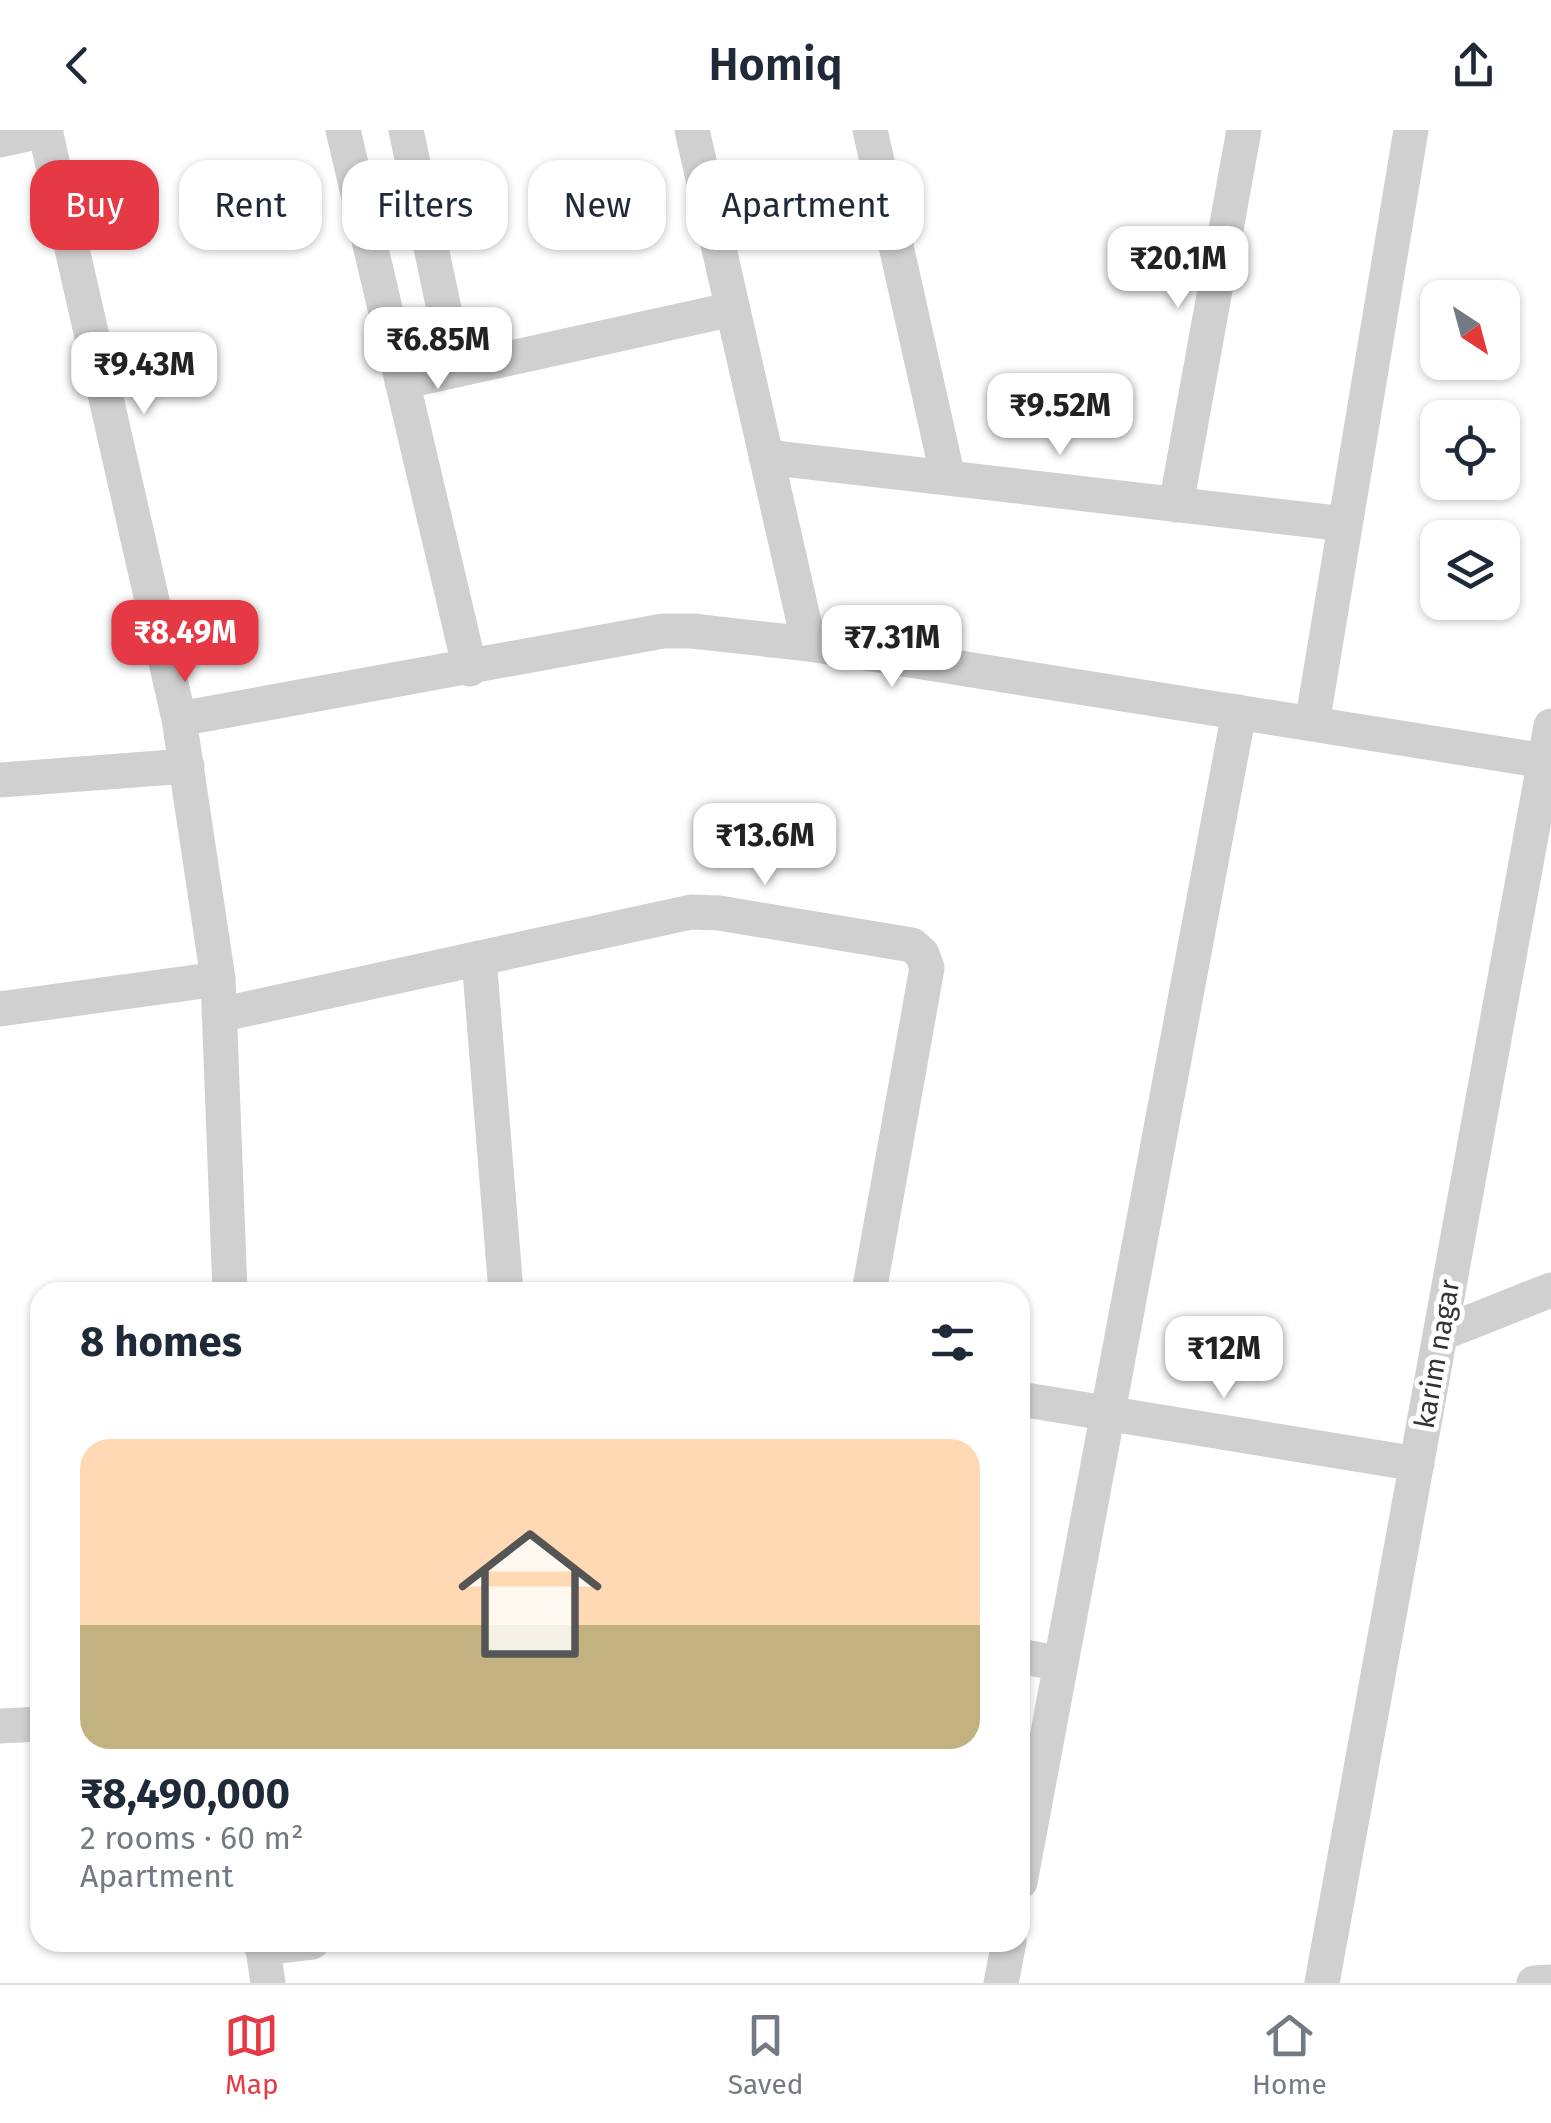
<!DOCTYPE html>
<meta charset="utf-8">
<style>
:root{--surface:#fff;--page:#f2f2f3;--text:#1f2937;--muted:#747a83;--line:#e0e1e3;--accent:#e63946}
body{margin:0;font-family:"Fira Sans",sans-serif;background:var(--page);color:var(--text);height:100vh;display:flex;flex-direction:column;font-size:38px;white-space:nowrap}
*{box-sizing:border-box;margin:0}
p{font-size:32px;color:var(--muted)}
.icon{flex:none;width:55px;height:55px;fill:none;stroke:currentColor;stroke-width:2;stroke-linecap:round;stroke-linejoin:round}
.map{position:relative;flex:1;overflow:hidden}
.drawer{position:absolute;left:30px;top:1152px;width:1000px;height:670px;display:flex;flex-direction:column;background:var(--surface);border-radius:30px;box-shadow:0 2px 8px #0004}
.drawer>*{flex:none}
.guide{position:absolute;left:30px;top:30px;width:1000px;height:90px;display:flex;gap:20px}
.needle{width:65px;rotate:144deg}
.controls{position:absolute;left:1420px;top:150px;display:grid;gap:20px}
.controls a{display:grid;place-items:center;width:100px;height:100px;border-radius:20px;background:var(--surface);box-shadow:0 2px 8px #0004;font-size:50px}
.price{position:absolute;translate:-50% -85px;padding:0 22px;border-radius:20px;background:#fff;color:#222;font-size:32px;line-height:65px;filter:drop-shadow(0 2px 5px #0008)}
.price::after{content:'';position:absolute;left:50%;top:60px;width:30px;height:22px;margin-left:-15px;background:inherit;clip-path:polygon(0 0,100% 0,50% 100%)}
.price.active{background:var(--accent);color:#fff}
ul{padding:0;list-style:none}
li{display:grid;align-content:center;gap:20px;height:530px;padding:0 50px}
li span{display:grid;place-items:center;height:310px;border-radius:30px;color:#555}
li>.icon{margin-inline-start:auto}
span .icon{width:180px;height:180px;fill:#fffc;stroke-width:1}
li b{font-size:42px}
h2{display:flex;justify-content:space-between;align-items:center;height:120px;padding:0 50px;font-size:42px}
.pill{padding:0 35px;border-radius:30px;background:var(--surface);box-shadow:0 2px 8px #0004;font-size:35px;line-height:90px}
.pill.active{background:var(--accent);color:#fff}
header{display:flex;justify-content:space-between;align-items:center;height:130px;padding:0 50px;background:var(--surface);font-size:45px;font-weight:600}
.tabs{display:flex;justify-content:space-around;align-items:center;height:140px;border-top:2px solid var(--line);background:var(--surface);font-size:28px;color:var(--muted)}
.tabs a{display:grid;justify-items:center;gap:5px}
.tabs .active{color:var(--accent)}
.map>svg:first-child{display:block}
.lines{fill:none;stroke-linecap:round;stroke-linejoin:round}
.minor{stroke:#d0d0d0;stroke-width:35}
.labels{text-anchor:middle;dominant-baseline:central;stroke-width:10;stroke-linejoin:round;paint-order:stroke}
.street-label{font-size:28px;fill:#333;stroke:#fff}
</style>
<header><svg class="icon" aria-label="back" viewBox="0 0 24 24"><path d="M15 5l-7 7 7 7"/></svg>Homiq<svg class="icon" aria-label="share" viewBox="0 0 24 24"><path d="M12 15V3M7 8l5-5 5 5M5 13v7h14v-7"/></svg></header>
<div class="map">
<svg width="1551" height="1853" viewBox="0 0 1551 1853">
<rect width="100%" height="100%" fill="#fff"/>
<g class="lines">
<path class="minor" d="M45,0L179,589
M343,0L470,539
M406,0L457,240
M692,0L809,514L1545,631
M870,0L948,348
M0,10L46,0
M402,252L733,179
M766,327L1345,394
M1176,375L1244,0
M1312,594L1411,0
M0,650L187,636
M479,828L506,1162
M0,879L218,849
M219,885L691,782L719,783L912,815L922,824L927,838L869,1162
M230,1162L218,849L179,589L663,501H692L809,514
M1440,1204L1551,1160
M1020,1269L1417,1334
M1020,1526L1060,1534
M0,1596L40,1594
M1020,1752L1239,582
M262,1812L268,1853
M262,1818L312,1812
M1001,1853L1009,1812
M1322,1853L1551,596
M1534,1853L1551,1852"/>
</g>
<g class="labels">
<g class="street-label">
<text transform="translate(1437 1224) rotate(-80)">karim nagar</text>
</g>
</g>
</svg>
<div class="controls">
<a><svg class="needle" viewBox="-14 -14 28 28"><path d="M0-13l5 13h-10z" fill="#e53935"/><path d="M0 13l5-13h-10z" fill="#747a83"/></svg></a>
<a><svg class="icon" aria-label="locate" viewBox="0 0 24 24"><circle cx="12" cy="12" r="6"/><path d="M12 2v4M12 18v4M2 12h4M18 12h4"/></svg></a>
<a><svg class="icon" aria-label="layers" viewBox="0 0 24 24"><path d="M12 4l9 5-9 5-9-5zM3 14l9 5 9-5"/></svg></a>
</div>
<b class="price" style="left:1178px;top:181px">₹20.1M</b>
<b class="price" style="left:438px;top:262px">₹6.85M</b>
<b class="price" style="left:144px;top:287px">₹9.43M</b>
<b class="price" style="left:1060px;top:328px">₹9.52M</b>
<b class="price active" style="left:185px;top:555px">₹8.49M</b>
<b class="price" style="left:892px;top:560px">₹7.31M</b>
<b class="price" style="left:765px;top:758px">₹13.6M</b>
<b class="price" style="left:1224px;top:1271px">₹12M</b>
<div class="guide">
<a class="pill active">Buy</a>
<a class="pill">Rent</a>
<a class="pill">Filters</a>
<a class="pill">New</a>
<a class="pill">Apartment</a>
</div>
<section class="drawer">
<h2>8 homes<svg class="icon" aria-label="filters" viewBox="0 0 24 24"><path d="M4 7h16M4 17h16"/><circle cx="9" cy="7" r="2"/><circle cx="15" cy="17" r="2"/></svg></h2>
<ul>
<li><span style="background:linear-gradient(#ffd9b3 60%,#c2b280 0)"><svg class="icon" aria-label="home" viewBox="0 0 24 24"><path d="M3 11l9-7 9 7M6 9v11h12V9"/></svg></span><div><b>₹8,490,000</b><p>2 rooms · 60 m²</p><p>Apartment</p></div></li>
</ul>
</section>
</div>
<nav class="tabs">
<a class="active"><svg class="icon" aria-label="map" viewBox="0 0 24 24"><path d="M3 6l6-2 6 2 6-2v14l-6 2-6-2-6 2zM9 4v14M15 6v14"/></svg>Map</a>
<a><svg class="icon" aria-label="saved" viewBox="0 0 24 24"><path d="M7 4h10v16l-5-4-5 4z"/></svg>Saved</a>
<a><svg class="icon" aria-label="home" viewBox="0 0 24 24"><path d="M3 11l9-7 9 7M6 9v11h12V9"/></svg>Home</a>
</nav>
